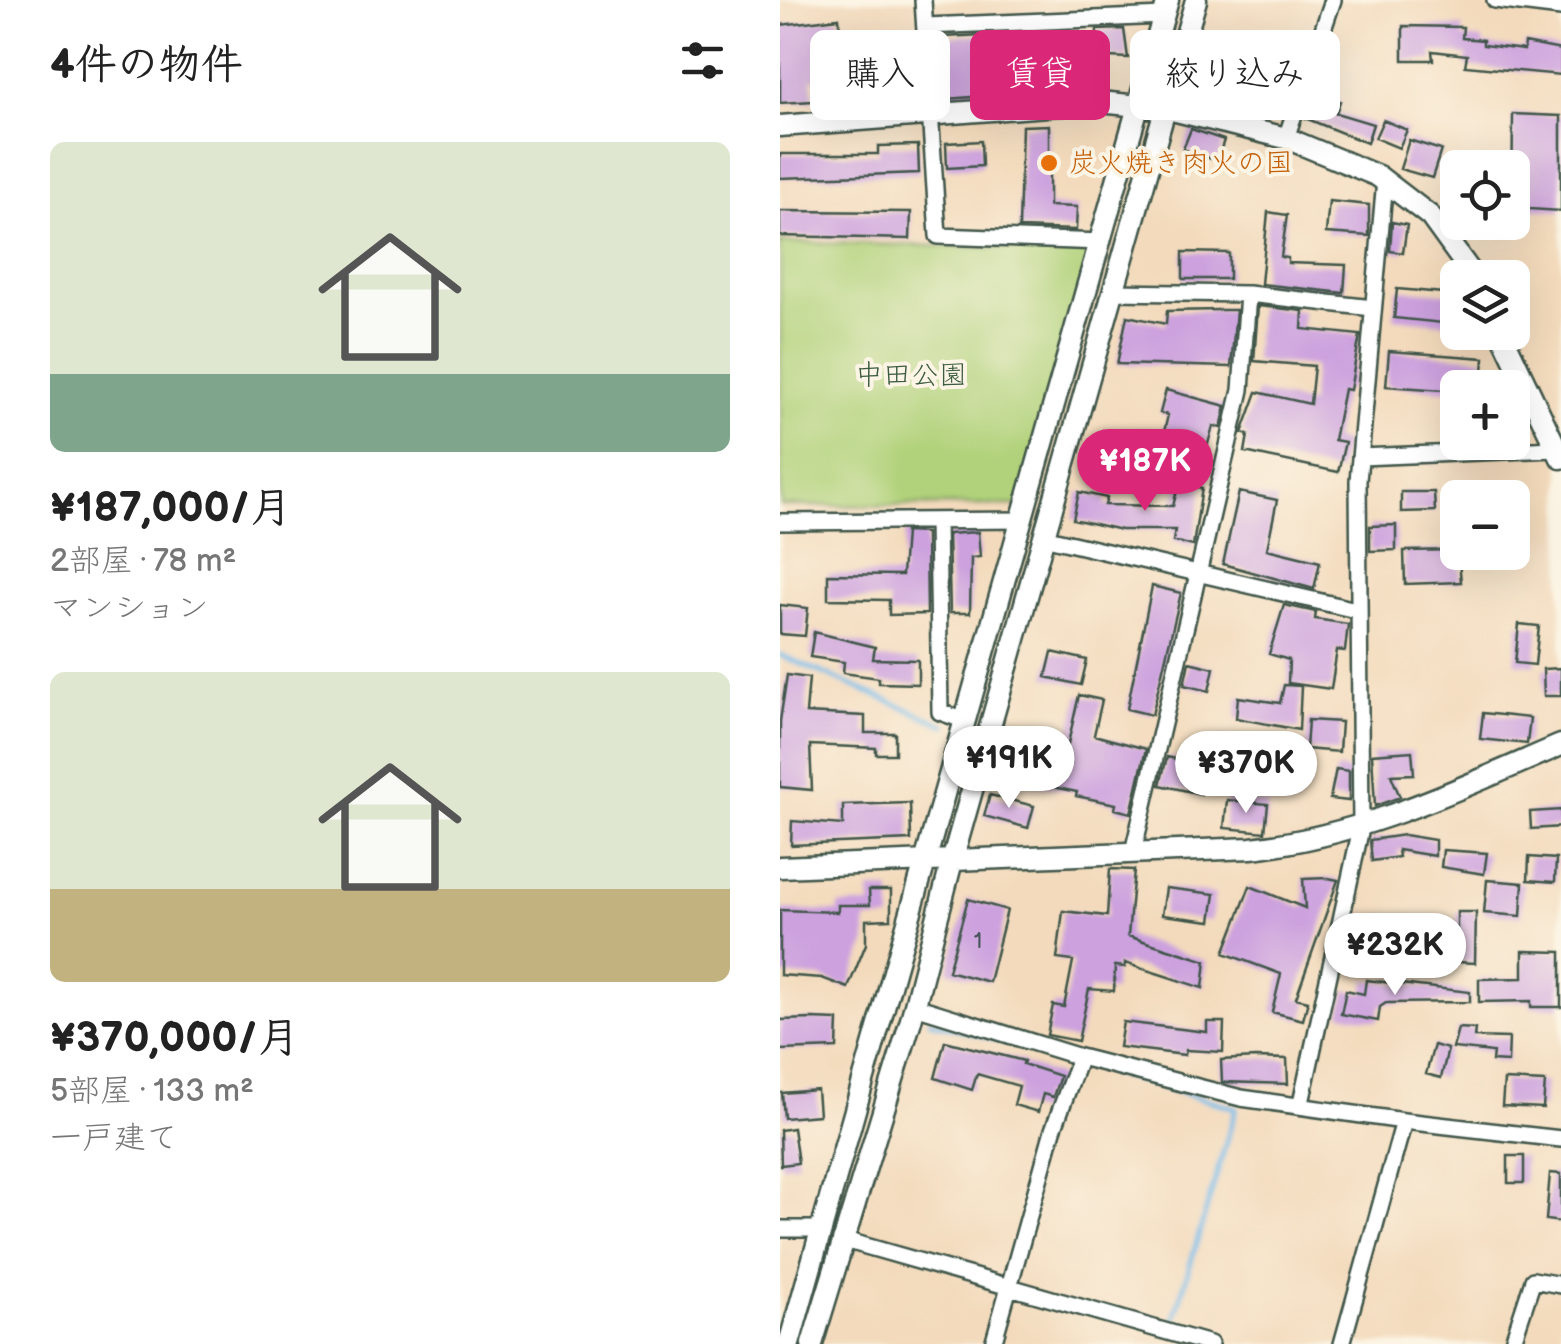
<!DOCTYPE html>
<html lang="ja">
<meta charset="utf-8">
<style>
:root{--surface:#fff;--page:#f6f6f6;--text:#222;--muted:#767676;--accent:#db2777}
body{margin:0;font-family:"Balsamiq Sans","Klee One",sans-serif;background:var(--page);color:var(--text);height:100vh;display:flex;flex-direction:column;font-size:38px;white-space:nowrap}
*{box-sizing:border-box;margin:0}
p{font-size:32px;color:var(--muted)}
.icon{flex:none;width:55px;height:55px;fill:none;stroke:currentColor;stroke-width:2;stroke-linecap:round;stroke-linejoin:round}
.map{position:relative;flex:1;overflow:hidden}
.drawer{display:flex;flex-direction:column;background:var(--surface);width:780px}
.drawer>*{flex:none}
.hud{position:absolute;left:30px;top:30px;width:600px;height:90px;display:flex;gap:20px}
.tools{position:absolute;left:660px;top:150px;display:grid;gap:20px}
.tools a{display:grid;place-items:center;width:90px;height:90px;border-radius:15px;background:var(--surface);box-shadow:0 10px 40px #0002;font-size:50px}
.price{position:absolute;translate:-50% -85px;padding:0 22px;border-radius:35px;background:#fff;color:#222;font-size:32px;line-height:65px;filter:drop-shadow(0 2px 5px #0008)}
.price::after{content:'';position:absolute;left:50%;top:60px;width:30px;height:22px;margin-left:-15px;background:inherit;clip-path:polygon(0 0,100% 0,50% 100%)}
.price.current{background:var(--accent);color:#fff}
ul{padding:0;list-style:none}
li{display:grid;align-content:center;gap:20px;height:530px;padding:0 50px}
li span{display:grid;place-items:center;height:310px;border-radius:15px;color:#555}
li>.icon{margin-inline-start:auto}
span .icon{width:180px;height:180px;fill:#fffc;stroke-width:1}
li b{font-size:42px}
h2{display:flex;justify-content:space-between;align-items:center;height:120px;padding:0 50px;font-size:42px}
.tag{padding:0 35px;border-radius:15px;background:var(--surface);box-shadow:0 10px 40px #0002;font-size:35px;line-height:90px}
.tag.current{background:var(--accent);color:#fff}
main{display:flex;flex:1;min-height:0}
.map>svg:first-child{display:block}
.green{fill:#b1d27a;stroke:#688857;stroke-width:2.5}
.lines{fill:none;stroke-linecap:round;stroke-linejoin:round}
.stream{stroke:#71b9e9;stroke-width:5}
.building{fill:#cca1de}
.minor-casing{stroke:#3f5548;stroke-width:20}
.tertiary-casing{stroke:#3f5548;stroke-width:25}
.minor{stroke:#fff;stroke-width:15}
.tertiary{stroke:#fff;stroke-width:20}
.food-dot{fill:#e8710a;stroke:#fcf5e5;stroke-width:4}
.labels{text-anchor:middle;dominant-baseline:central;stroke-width:8;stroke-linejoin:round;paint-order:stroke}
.number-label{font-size:22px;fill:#4a565e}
.food-label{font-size:28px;fill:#c56008;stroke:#fcf5e5;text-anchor:start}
.park-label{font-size:28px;fill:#3c5b42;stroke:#fcf5e5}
</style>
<main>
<section class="drawer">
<h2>4件の物件<svg class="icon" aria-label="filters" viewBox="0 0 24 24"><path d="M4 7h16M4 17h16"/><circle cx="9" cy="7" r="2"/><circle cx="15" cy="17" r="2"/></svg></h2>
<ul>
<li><span style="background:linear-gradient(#dfe7d0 75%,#7fa58c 0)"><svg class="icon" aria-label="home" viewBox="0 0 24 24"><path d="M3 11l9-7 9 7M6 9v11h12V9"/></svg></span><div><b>¥187,000/月</b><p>2部屋 · 78 m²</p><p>マンション</p></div></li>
<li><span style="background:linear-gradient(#dfe7d0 70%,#c2b280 0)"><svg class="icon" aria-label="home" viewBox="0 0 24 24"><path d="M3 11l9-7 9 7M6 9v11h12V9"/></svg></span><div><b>¥370,000/月</b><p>5部屋 · 133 m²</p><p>一戸建て</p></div></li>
</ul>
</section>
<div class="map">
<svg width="781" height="1344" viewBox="0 0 781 1344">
<rect width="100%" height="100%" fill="#fcf5e5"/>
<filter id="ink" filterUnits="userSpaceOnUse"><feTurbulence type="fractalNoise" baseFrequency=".01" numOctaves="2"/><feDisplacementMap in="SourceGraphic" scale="20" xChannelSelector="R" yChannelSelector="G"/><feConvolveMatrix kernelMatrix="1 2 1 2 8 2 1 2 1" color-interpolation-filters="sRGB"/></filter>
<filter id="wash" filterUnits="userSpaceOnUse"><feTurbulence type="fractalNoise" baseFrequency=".0048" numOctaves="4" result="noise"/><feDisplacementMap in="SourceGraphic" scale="40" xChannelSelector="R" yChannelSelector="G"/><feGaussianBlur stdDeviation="2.25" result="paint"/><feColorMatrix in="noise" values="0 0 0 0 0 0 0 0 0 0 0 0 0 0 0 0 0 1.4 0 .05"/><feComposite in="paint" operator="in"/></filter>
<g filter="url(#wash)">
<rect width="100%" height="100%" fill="#f3dabc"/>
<path class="green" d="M0,242L313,250L241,505L1,506Z"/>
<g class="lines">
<path class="stream" d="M0,655L165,725
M150,1021L248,1048
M330,1072L456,1108L391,1330"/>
</g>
<g id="blocks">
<path class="building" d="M59,18L62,50L93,48L94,71L32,79L33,101L0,103V25Z
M623,26L683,27L682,38L703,40V45L744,50L745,43L781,50V75L685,66L687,55L652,51L653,60H623Z
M344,29L348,58L287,55L272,60L274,80L203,87L204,96L167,99L163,37L245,33V39L316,43L317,30Z
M131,59L133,77L100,80L98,62Z
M535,93L560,101L556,113L593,124L587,143L525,118Z
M733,114L781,116V211L732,208Z
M603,120L627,130L619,148L595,138Z
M269,125V206L297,207L296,230L239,228L242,126Z
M411,129L444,140L437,161L403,149Z
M629,140L661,150L652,178L620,169Z
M201,141L202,166L167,168L166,143Z
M138,145L139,173L0,178V154H98V146Z
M549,201L589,205V236L546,233Z
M0,211L131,212L130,239L0,236Z
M488,212L507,215L501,257L508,258V263L566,265L564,293L481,284Z
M612,222L627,225L623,253L610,251Z
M403,252L449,253V279H403Z
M617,289L675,294L672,324L614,318Z
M478,306L523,311L522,329L580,335L570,390L564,389L554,440L565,442L558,472L465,452L468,435L462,433L477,392L530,404L534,366L474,361Z
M440,310H456L451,367L337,364L347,316L386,324L387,311Z
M609,351L704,358L702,388H678V391L606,386Z
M386,390L446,406L441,428L433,426L424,458L380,449L388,415L380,413Z
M399,483L422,488L413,546L393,541L395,530H341L293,519L299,492L327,498L325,505L393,506Z
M459,492L497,500L487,549L540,562L534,589L443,564Z
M621,492H654L655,511L621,512Z
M616,525V550L590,551V526Z
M125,532L146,533L147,614L109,615V600L48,599V574L122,575Z
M198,532L200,557L191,558L190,613H170L168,534Z
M678,550L681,582L625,584L624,551Z
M372,586L401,593L372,715L347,709Z
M0,605L28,608L25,636L0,634Z
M504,605L536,612L535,619L568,624L565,651L557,650L551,689L508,683L509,660L489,654Z
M739,624L759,626L755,665L735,663Z
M34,632L95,647L93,659L138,660V684L99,683V678L63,673L64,662L30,657Z
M272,652L307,660L301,685L266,677Z
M409,662L434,668L429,691L404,685Z
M781,668V696H764L763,669Z
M7,675L29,678L26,713L85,716V733H115V754H96V748L30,745L32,790L0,787V721Z
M504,685L521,686L519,730L456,718L458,697L500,703Z
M299,695L322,700L314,735L366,749L351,813L335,809L336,804L296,796L297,792L258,784L263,758L284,761Z
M703,713L750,718L747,744L700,739Z
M528,720L561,722L559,752L526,749Z
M632,751L634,774L611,775L620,797L595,806L592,754Z
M387,757L427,766L421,794L380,785Z
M556,769L569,771V801L550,799Z
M210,795L254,806L248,828L204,816Z
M447,800L488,804L485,832L444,828Z
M130,803L131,840L11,845L12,821L63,825V805Z
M781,810V827L751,829L750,812Z
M624,835L655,840V856L618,850L619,857L592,861L590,840Z
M663,850L707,853L704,874L661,867Z
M749,857L776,859L775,882L748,880Z
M330,869L354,870L348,936L426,961L423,988L345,963V967L335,966L334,991L309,989L298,1041L267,1035L273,1005L284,1007L293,961L277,959L283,911L327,916Z
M548,878L558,880L516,998L528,1001L523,1020L492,1012L501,974L444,953L470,886L525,908L523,879Z
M707,880L743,883L741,916L704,913Z
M386,888L435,894L431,921L382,915Z
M89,890H111V919L86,920V944L68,988L42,978L0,975V910L58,912V905H90Z
M188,899L227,910L209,982L168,971Z
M677,912H696L695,963L677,962Z
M595,925L633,931V957H590Z
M743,951L781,952V1007H751V1001L699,1002V979L743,978Z
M586,980L690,992V1002L606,1003L600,1007L598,1021L561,1014L566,990L584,994Z
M32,1019L58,1020L57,1048L0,1050V1020Z
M343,1022L427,1032V1022H444L443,1052L406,1050L405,1055L339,1047Z
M678,1028L695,1029L694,1037L729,1038L728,1062L712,1061L713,1052L673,1048Z
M165,1041L244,1061L243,1064L280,1076L273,1097L263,1094L258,1112L234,1105L239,1086L197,1074L192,1090L155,1078Z
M654,1045L668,1049L661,1078L646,1074Z
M475,1058L507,1059L508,1084L442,1082L441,1060Z
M724,1080L765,1082L763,1108L722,1106Z
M37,1090L39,1115L4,1118L2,1093Z
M13,1128L18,1163L1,1165L0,1130Z
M728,1156H744V1183H728Z
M770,1173L781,1174V1222L766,1220Z"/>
</g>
</g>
<g filter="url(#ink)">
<use href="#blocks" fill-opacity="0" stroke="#3f5548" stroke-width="2.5"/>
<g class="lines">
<g class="minor-casing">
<path id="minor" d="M143,0L158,236L322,242
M715,0L781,8
M146,26L384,16
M506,138L553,0
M333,292L468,294L593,308
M580,457L776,449
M157,521L160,712L183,720
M0,522L243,520
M263,537L576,610
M353,852L461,390L468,294
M135,1006L300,1057L461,1098L624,1121
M521,1103L581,828L578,481L605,180
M0,1229H42
M61,1239L430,1344
M213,1344L273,1130L300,1057
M562,1344L624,1121L781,1139
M732,1344L753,1280L781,1285"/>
</g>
<g class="tertiary-casing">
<path id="tertiary" d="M0,126L320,102L388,109L506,138L598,176L650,216L695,278
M721,332L781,458
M0,867L471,848C583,836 678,789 781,745
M9,1344L388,0
M32,1344L131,1020L172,861L416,0"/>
</g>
<use href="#minor" class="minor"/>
<use href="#tertiary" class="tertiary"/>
</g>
</g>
<circle class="food-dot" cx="269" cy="163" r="10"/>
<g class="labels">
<g class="number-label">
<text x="198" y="941">1</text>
</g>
<g class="food-label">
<text x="289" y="163">炭火焼き肉火の国</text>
</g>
<g class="park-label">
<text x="131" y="375">中田公園</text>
</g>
</g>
</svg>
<div class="tools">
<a><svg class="icon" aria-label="locate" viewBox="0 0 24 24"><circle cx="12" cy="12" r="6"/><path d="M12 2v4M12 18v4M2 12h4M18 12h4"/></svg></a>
<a><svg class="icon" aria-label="layers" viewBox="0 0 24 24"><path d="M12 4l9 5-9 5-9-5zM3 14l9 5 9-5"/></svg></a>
<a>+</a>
<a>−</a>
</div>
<b class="price current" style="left:365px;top:514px">¥187K</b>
<b class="price" style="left:229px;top:811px">¥191K</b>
<b class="price" style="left:466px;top:816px">¥370K</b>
<b class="price" style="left:615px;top:998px">¥232K</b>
<div class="hud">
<a class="tag">購入</a>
<a class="tag current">賃貸</a>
<a class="tag">絞り込み</a>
</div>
</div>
</main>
